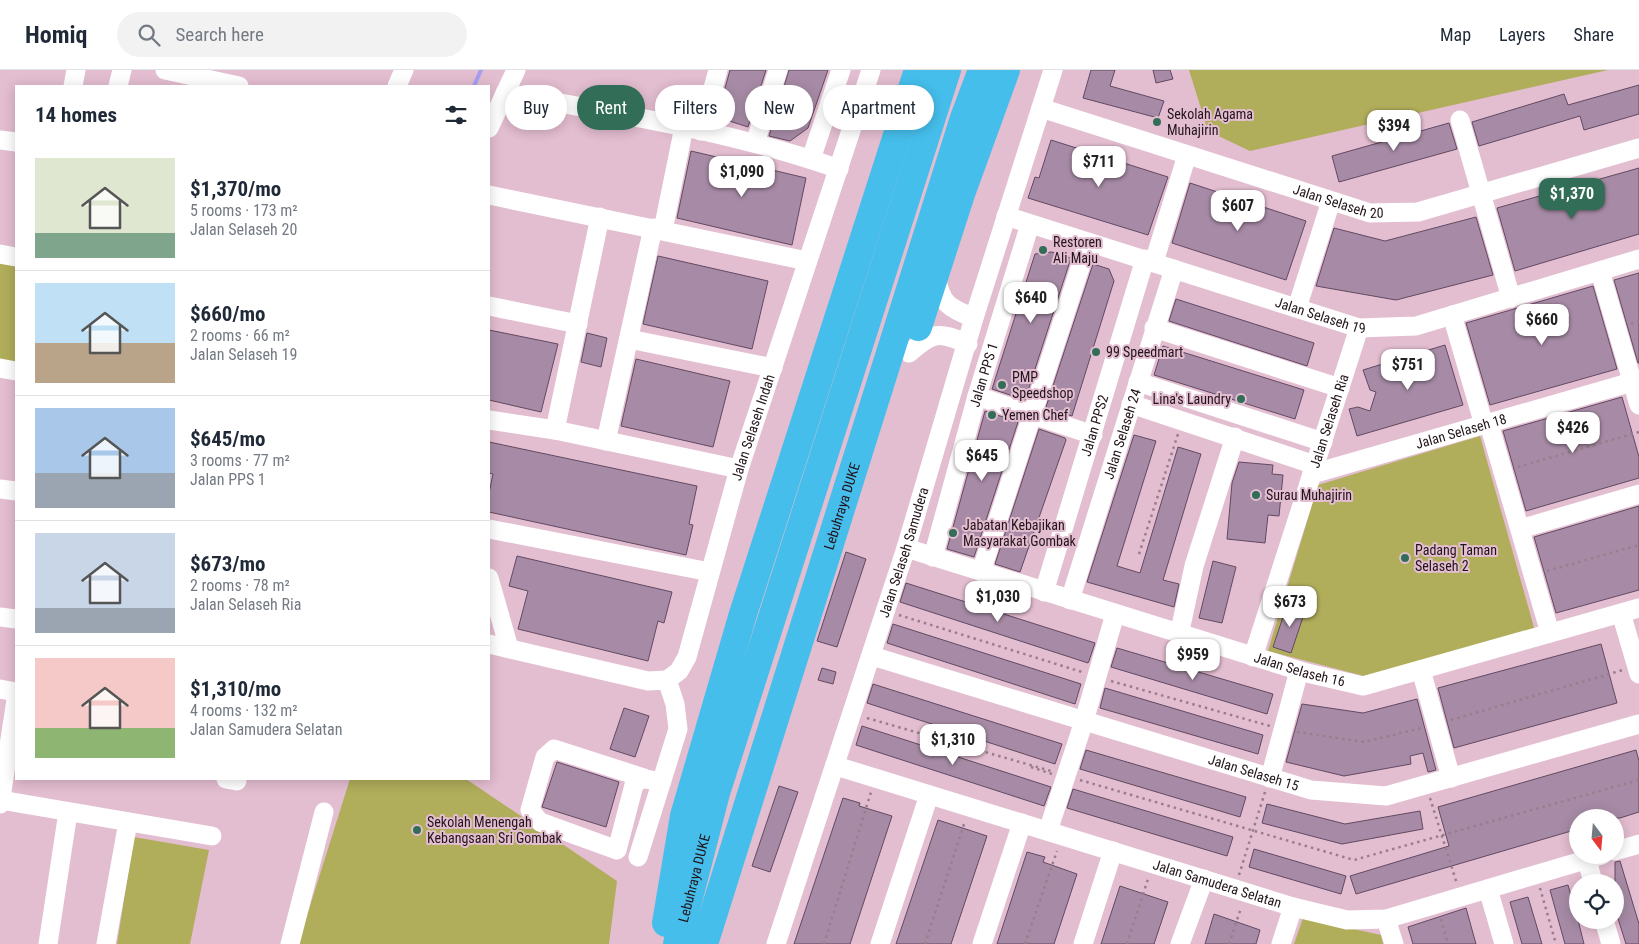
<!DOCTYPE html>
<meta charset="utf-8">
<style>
:root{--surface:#fff;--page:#f2f2f3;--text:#1f2937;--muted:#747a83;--line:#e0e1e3;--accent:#326d57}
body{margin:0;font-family:"Roboto Condensed",sans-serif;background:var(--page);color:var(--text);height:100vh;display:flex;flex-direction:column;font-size:19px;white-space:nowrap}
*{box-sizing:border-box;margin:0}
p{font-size:16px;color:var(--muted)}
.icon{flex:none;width:28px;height:28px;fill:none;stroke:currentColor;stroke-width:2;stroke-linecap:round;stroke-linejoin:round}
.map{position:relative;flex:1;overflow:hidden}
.side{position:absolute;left:15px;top:15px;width:475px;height:695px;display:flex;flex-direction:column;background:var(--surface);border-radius:0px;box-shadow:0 2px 12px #0003}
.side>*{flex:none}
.banner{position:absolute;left:505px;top:15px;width:475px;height:45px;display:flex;gap:10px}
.needle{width:32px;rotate:164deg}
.buttons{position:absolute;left:1569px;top:739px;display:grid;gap:10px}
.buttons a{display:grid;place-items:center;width:55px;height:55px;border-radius:50%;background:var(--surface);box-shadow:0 2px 12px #0003;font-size:25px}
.price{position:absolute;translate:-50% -42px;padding:0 11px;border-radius:10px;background:#fff;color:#222;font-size:16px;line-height:32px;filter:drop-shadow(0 1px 2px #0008)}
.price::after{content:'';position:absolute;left:50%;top:30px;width:15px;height:11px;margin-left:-8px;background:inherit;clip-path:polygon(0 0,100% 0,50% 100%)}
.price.active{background:var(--accent);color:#fff}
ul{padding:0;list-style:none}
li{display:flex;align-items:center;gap:15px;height:125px;padding:0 20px}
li+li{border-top:1px solid var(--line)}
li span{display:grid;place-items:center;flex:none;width:140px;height:100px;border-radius:0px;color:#555}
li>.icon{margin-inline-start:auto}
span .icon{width:60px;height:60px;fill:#fffc;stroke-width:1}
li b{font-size:21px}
h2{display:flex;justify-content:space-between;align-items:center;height:60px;padding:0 20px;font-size:21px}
.tag{padding:0 18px;border-radius:22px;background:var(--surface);box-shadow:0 2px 12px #0003;font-size:18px;line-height:45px}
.tag.active{background:var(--accent);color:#fff}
header{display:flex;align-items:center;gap:30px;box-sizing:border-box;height:70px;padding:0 25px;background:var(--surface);border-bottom:1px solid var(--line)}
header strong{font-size:24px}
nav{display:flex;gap:28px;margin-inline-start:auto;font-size:18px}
.search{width:350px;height:45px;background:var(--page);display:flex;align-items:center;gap:12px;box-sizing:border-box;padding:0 18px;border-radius:28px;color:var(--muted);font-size:19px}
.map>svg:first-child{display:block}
.green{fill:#b0ad5b}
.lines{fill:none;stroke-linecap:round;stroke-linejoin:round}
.stream{stroke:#a69ff1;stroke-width:4}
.building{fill:#a78ba6;stroke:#624962}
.path{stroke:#9a7d8c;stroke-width:2.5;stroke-dasharray:2.5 4;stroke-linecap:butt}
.minor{stroke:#fff;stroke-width:19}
.highway{stroke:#45beeb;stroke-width:28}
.poi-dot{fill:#326d57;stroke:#e3bdd0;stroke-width:2}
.labels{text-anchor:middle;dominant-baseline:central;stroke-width:4;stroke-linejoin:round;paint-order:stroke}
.poi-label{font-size:14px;fill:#22141b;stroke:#e3bdd0;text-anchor:start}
.street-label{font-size:14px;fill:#22141b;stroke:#e3bdd0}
</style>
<header>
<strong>Homiq</strong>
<div class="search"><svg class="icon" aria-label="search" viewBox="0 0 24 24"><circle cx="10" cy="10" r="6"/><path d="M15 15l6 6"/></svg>Search here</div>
<nav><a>Map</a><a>Layers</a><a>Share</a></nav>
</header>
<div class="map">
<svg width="1639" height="874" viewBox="0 0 1639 874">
<rect width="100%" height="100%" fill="#e3bdd0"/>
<path class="green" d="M1189,0H1608L1250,81L1208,61Z
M0,192L16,195V292L0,290Z
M1480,366L1535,561L1364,606L1268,581L1318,415Z
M350,709H466L617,811L609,874H298Z
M134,767L209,780L190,874H117Z
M1303,848L1381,865L1383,874H1294Z"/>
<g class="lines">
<path class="stream" d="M474,16L481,0"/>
</g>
<path class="building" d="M730,0H766L748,57L717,47Z
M789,0H828L808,58L790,71L769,66Z
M1091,0H1115L1110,16L1164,31L1158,48L1083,28Z
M1153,0H1170L1173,9L1156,13Z
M1639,15V44L1584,60L1580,46L1479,76L1472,52L1564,24L1568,35Z
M1449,53L1457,79L1339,112L1332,86Z
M1051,70L1168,107L1148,165L1028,128L1035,107L1039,108Z
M691,81L806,108L792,175L677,148Z
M1639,98V164L1515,201L1497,138Z
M1190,113L1306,151L1286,210L1172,173Z
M1476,147L1493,205L1396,230L1316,216L1334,158L1385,171Z
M1052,182L1071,188L1025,330L992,319L1035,184Z
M658,186L768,211L752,279L643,254Z
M1093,194L1109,199L1114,211L1072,346L1046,337Z
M1639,203V293H1638L1614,210Z
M1593,216L1617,299L1490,335L1466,253Z
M1176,229L1314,273L1307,296L1169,251Z
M489,260L558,274L541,342L489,330Z
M587,263L607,268L601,297L581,292Z
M1445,275L1463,335L1357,366L1349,339L1358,337L1370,341L1376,322L1370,320L1363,300Z
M1163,276L1304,320L1295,349L1154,305Z
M636,289L730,311L713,377L621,356Z
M1622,327L1639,387V408L1526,441L1503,361Z
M985,341L1018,352L974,487L947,479Z
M1039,359L1065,368L1066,370L1020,502L995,494Z
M1134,365L1156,371L1117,496L1140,503L1178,377L1201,384L1163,510L1179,514L1174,537L1087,512Z
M489,372L697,416L689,454L693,455L686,485L489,442V423L493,404L489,403Z
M1239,392L1273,395L1272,404L1283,405L1279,446L1268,445L1265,473L1227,469L1232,413Z
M1639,436V520L1556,543L1534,467Z
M846,482L866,489L837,577L817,571Z
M517,486L672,522L664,553L658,551L648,591L518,559L528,521L509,516Z
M1213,491L1236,497L1222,553L1199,548Z
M906,513L1095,573L1089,591L1088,593L900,532Z
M1288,532L1306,538L1291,583L1273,577Z
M893,554L1081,614L1075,634L887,573Z
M1601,574L1617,633L1454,678L1438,618Z
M1117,578L1273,624L1267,644L1111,597Z
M822,598L836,602L833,614L818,610Z
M873,614L1062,674L1055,694L867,633Z
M1105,618L1263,665L1258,684L1100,638Z
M1417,629L1436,700L1428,702L1423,683L1410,686L1411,694L1344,706L1286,692L1302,634L1363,643Z
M624,638L649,646L635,687L610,679Z
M862,656L1051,717L1044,736L856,675Z
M1086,680L1246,727L1240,747L1080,699Z
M1636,680L1639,691V742L1620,748H1578V759L1356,824L1350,806L1449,776L1438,737Z
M557,692L619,712L606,757L542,737Z
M779,716L798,722L770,802L752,796Z
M1073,719L1233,767L1227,786L1067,738Z
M843,728L860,733L859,736L892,746L850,874H794Z
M1267,734L1345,754L1420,741L1423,759L1342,774L1262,753Z
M938,750L987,766L951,874H896Z
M1254,779L1346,806L1341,824L1249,797Z
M1027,782L1045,787L1043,792L1077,804L1054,874H997Z
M1620,791L1639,854V874H1626L1615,839V792Z
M1568,815L1578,850L1584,874H1565L1550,820Z
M1120,816L1168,832L1154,874H1101Z
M1528,827L1542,874H1522L1510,832Z
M1466,838L1476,874H1413L1408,857Z
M1214,844L1260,860L1256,874H1205Z"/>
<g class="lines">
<path class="path" d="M1631,254L1639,251
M1518,397L1639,362
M1139,484L1178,364
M1547,501L1639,475
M899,545L1082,602
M1111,611L1270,656
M867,648L1051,701
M1451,650L1623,600
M1297,662L1364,672L1422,658
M1031,697L1052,704
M1080,710L1354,790L1639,710
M1430,728L1457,814
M1239,805L1265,722
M1540,818L1556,874
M1441,849L1448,874
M824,874L871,722
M925,874L965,751
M1025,874L1057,781
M1127,874L1148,809
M1229,874L1241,838"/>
<g class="minor">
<path d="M165,0L239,16"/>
<path d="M73,16L76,0"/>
<path d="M118,16L122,0"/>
<path d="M397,16L404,0"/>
<path d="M505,23C617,44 731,61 839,99"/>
<path id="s1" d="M1041,38L1370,143L1418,142L1639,78"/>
<path d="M1460,50L1511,228"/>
<path d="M489,58L516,0"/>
<path d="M701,61L718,0"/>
<path d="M0,70L16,72"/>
<path d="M755,73L778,0"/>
<path d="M811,89L841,0"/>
<path d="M489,125L807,191"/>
<path id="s2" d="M1006,146L1359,258L1416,256L1639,189"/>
<path d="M663,160L684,57"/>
<path d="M0,184L16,187"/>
<path d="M1154,192L1187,85"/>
<path d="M1600,201L1639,335"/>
<path d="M936,207C942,235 948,237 974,248"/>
<path d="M489,236L578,254"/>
<path d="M1297,238L1331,131"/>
<path d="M1452,245L1484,355"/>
<path d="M1154,258L1340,318"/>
<path d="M629,269L773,298"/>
<path d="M909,283C933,262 938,261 968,274"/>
<path d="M0,298L16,301"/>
<path d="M1138,312L1323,372"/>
<path d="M977,326L1093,365"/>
<path d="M1131,334L1315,395"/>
<path d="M489,350L555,360L739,399"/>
<path d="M1489,354L1550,563"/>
<path d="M555,360L600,147"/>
<path d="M606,371L653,158"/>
<path id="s3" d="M1312,404L1639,310"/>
<path d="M0,419L16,421"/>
<path d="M489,459L710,502"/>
<path d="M1520,459L1639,424"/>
<path id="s4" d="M906,478L1307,603L1363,616L1639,538"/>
<path id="s5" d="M933,487L977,326L1030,154"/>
<path d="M981,502L1088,173"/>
<path d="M489,508L509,578"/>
<path id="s6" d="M1044,522L1145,189"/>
<path id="s7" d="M1070,530L1174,199"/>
<path d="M1621,543L1639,604"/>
<path d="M0,547L16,549"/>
<path d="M1179,565L1194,496L1235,367"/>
<path d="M489,574L648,611L667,610"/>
<path id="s8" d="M872,586L1311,720L1386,726L1639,654"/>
<path id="s9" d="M1253,587L1359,258"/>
<path d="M1421,600L1451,708"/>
<path id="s10" d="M667,610L679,601L687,587L739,399L871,0"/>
<path d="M0,619L16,622"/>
<path id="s11" d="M836,696L1293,837L1347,850L1386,849L1602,785"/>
<path d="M644,708L554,679L545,687L530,740L540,752L617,780L634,715C642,705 650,710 661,713"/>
<path d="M1270,708L1299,601"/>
<path d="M226,709L237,711"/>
<path d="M1,730L212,766"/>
<path d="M0,734L16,630"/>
<path d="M1048,761L1084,651L1115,544"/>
<path d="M1615,781L1639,774"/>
<path d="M638,787L678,659L675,634L667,610"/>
<path d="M1587,790L1593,812"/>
<path d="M1488,819L1504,874"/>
<path d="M1386,849L1394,874"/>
<path d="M1604,850L1611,874"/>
<path d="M48,874L68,742"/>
<path d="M106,874L128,752"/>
<path d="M290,874L324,742"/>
<path id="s12" d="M776,874L906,478L974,248L1053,0"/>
<path d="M880,874L929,725"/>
<path d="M982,874L1022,753"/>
<path d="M1083,874L1113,781"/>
<path d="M1180,874L1204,809"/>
<path d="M1281,874L1293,837"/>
</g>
<g class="highway">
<path d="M918,257L961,124L1006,0"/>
<path d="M666,853L684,746L743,544L918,0"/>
<path id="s13" d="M677,874L716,723L947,0"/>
<path id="s14" d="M704,874L964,48L982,0"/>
</g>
</g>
<g class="poi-dot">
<circle cx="1157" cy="52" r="5"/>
<circle cx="1043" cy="180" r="5"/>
<circle cx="1096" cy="282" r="5"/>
<circle cx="1002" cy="315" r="5"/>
<circle cx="1241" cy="329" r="5"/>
<circle cx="992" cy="345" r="5"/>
<circle cx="1256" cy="425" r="5"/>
<circle cx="953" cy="463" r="5"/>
<circle cx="1405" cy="488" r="5"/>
<circle cx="417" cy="760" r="5"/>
</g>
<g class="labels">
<g class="poi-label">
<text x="1167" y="44">Sekolah Agama<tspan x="1167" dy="16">Muhajirin</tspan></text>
<text x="1053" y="172">Restoren<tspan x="1053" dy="16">Ali Maju</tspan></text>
<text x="1106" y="282">99 Speedmart</text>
<text x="1012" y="307">PMP<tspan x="1012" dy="16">Speedshop</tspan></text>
<text x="1231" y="329" text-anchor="end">Lina's Laundry</text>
<text x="1002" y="345">Yemen Chef</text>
<text x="1266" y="425">Surau Muhajirin</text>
<text x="963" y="455">Jabatan Kebajikan<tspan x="963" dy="16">Masyarakat Gombak</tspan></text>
<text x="1415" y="480">Padang Taman<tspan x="1415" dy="16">Selaseh 2</tspan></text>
<text x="427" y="752">Sekolah Menengah<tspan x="427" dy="16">Kebangsaan Sri Gombak</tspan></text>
</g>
<g class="street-label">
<text stroke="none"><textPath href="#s1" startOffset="312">Jalan Selaseh 20</textPath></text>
<text stroke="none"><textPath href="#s2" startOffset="330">Jalan Selaseh 19</textPath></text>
<text stroke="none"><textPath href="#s5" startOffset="189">Jalan PPS 1</textPath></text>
<text stroke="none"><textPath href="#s9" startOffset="248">Jalan Selaseh Ria</textPath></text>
<text stroke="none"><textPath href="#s6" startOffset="174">Jalan PPS2</textPath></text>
<text stroke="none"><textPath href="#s10" startOffset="270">Jalan Selaseh Indah</textPath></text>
<text stroke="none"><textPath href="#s3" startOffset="155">Jalan Selaseh 18</textPath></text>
<text stroke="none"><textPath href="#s7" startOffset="174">Jalan Selaseh 24</textPath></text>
<text stroke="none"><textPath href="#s14" startOffset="459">Lebuhraya DUKE</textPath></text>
<text stroke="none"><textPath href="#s12" startOffset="412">Jalan Selaseh Samudera</textPath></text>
<text stroke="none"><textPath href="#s4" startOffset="412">Jalan Selaseh 16</textPath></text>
<text stroke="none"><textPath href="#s8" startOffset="399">Jalan Selaseh 15</textPath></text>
<text stroke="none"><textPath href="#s13" startOffset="68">Lebuhraya DUKE</textPath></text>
<text stroke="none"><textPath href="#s11" startOffset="399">Jalan Samudera Selatan</textPath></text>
</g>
</g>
</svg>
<div class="buttons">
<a><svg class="needle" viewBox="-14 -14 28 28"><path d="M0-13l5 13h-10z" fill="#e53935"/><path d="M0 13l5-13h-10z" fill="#747a83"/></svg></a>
<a><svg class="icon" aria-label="locate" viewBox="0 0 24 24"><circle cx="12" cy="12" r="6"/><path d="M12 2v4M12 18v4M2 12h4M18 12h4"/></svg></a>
</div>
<b class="price" style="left:1394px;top:82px">$394</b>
<b class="price" style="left:1099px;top:118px">$711</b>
<b class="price" style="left:742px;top:128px">$1,090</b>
<b class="price active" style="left:1572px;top:150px">$1,370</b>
<b class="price" style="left:1238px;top:162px">$607</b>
<b class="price" style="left:1031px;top:254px">$640</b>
<b class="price" style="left:1542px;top:276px">$660</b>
<b class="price" style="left:1408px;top:321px">$751</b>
<b class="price" style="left:1573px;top:384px">$426</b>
<b class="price" style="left:982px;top:412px">$645</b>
<b class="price" style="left:998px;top:553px">$1,030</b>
<b class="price" style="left:1290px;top:558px">$673</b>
<b class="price" style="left:1193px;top:611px">$959</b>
<b class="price" style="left:953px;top:696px">$1,310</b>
<div class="banner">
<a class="tag">Buy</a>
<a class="tag active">Rent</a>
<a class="tag">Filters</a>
<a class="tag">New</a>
<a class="tag">Apartment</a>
</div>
<section class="side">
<h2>14 homes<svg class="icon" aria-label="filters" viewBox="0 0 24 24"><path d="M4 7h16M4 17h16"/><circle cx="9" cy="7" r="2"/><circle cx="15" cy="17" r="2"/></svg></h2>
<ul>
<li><span style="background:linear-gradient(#dfe7d0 75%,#7fa58c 0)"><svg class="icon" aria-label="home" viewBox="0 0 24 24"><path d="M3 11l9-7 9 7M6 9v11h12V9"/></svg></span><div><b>$1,370/mo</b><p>5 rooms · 173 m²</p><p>Jalan Selaseh 20</p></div></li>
<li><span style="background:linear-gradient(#bfe0f5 60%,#b9a48a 0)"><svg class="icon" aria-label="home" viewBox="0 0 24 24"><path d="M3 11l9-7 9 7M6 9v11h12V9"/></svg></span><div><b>$660/mo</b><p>2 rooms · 66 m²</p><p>Jalan Selaseh 19</p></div></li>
<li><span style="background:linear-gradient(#a9c7e8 65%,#9aa5b1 0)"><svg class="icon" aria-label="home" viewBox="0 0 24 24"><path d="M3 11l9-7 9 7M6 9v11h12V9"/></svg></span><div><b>$645/mo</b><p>3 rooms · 77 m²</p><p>Jalan PPS 1</p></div></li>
<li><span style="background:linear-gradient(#c9d6e8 75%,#9aa5b1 0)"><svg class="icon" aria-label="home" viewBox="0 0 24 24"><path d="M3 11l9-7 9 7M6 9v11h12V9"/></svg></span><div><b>$673/mo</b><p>2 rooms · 78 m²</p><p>Jalan Selaseh Ria</p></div></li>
<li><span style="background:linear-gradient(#f6c9c9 70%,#8fb573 0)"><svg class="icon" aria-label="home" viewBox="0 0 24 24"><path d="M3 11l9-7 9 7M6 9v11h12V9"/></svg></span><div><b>$1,310/mo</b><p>4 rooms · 132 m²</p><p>Jalan Samudera Selatan</p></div></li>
</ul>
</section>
</div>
